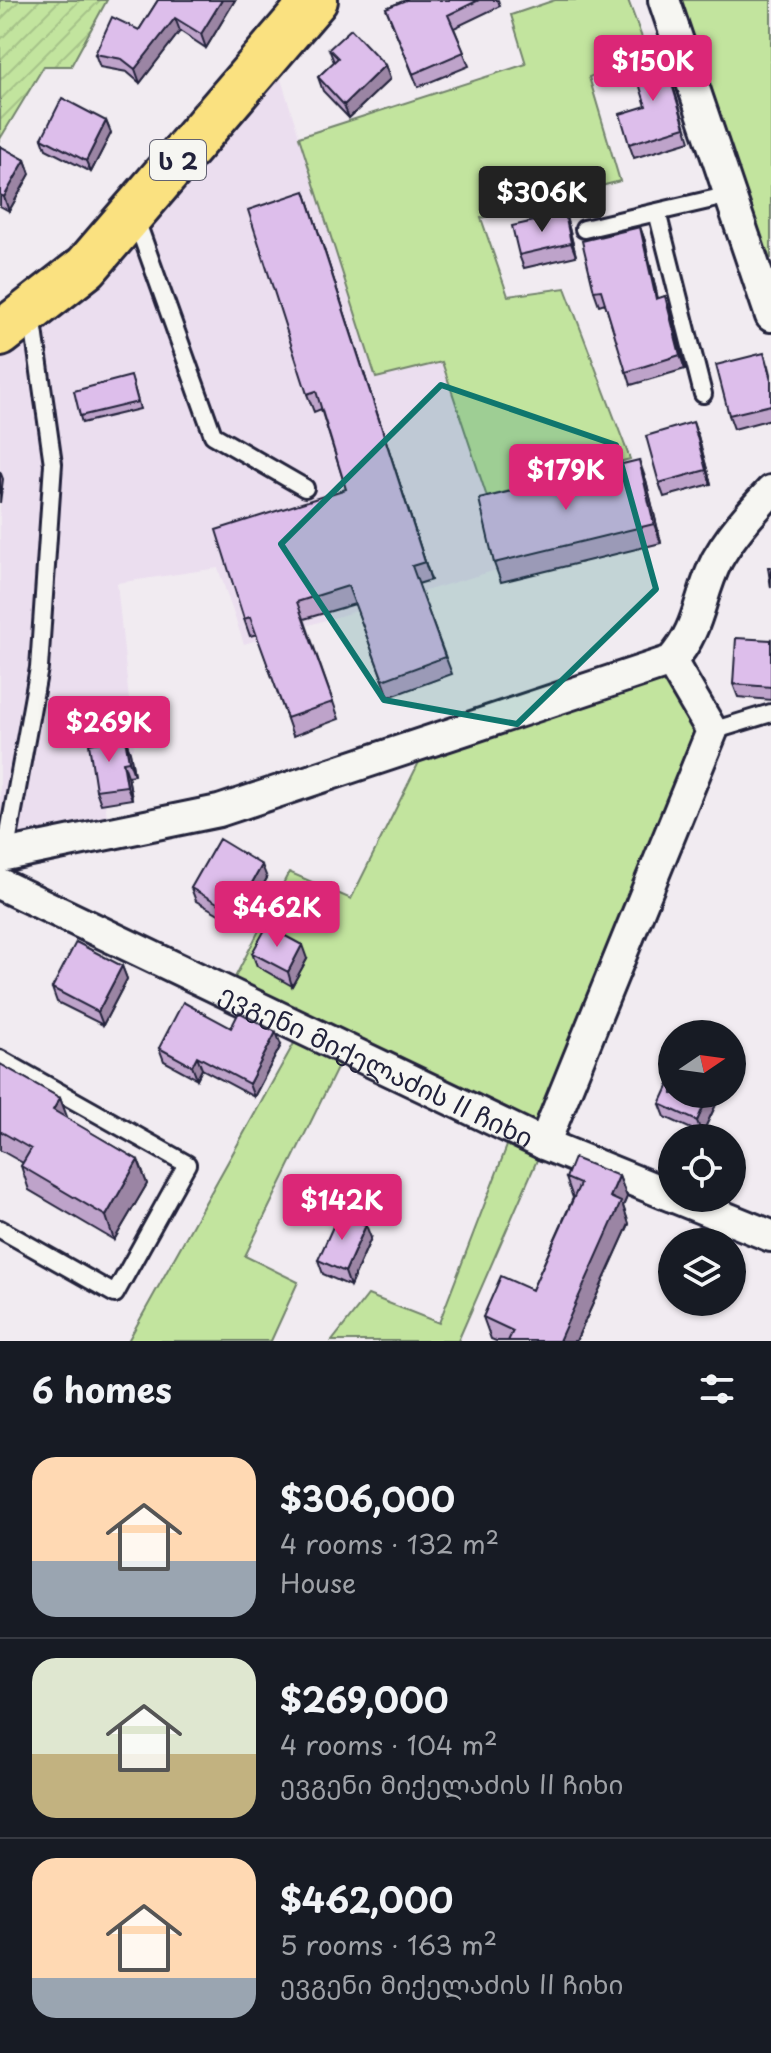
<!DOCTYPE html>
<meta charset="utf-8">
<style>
:root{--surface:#171b24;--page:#242831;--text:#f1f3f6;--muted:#9ea1a6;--line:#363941;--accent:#db2777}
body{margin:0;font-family:"Playpen Sans","Noto Sans Georgian",sans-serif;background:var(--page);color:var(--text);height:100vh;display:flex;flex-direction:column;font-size:30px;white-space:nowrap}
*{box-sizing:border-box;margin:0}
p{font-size:26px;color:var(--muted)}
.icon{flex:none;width:44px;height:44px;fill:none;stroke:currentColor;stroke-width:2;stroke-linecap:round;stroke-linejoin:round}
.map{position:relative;height:1341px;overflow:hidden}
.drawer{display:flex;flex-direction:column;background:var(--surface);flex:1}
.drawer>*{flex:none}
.needle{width:52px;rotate:77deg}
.controls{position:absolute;left:658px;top:1020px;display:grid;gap:16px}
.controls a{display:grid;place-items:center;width:88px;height:88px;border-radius:50%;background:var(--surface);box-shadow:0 2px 6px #0004;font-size:40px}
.price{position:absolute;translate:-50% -68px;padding:0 18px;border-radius:8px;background:var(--accent);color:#fff;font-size:26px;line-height:52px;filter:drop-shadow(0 2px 4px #0008)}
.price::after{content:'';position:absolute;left:50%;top:48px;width:24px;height:18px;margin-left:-12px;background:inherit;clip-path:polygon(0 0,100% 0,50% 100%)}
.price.active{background:#222;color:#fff}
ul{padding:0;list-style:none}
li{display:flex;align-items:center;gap:24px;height:200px;padding:0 32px}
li+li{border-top:2px solid var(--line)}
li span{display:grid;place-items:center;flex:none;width:224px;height:160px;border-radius:24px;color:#555}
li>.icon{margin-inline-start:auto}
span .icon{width:96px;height:96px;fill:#fffc;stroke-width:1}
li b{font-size:34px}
h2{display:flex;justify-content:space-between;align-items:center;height:96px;padding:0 32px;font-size:34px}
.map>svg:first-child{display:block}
.built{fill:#ebdeef}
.green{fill:#c2e49e;stroke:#72836c;stroke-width:2}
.garden{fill:url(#garden-furrows);stroke:#72836c;stroke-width:2}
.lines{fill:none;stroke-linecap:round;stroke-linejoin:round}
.service-casing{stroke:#22223b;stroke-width:22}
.minor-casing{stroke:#22223b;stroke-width:36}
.trunk-casing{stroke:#22223b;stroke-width:50}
.service{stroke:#f6f6f2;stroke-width:16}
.minor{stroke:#f6f6f2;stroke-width:30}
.trunk{stroke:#fae180;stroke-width:44}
.wall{fill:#bea3ca;stroke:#22223b;stroke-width:2}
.shaded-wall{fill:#9b85a4;stroke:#22223b;stroke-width:2}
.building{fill:#ddbeeb;stroke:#22223b;stroke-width:2}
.marked{fill:#0f766e;fill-opacity:0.2;stroke:#0f766e;stroke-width:6;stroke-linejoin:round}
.labels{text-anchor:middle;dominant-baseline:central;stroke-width:7;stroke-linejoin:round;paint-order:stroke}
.shield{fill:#f6f6f2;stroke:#626272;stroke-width:2}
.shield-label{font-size:24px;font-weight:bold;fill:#22223b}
.street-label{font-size:26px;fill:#22223b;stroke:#f6f6f2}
</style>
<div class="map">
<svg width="771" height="1341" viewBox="0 0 771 1341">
<defs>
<pattern id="garden-furrows" width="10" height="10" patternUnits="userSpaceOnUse" patternTransform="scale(2)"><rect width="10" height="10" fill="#c2e49e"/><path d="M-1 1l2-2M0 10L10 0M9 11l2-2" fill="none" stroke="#a6c389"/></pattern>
</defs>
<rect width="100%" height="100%" fill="#f1ebf1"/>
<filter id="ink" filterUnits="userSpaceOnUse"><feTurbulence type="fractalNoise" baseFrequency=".0125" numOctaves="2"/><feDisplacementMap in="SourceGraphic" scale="16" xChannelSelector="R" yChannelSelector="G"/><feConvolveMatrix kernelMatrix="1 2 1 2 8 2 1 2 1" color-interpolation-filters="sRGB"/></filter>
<g filter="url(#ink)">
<path class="built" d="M272,51L376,378L442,361L510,566L244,644L218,568L117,583L134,749L99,751L109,834L0,855V334Z"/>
<path class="green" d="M555,0H628L648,54L589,77L620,181L481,218L508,296L565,288L630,459L487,497L442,362L376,378L299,137L526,64L511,15Z
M664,0H771V258L753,263Z
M671,661L712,731L544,1144L458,1341H332L368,1295L439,1323L513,1130L346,1050L245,1256L298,1282L271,1341H128L302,1029L227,993L289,872L351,899L429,742Z"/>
<path class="garden" d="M0,0H107L71,66H44L0,139Z"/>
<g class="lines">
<g class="service-casing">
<path id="service" d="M657,212L703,394
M135,217L213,435L305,488
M584,229L730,195
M712,731L771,713
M5,855L39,668L53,464L32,315
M0,1059L187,1164L115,1294L0,1229"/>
</g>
<g class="minor-casing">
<g id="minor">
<path d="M664,0L771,316"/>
<path d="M0,856L219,811L671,661C701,628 698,597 717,560C731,535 751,512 771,491"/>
<path id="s1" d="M0,884L544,1144L672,1196"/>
<path d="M544,1144L712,731L671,661"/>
<path d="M677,1198L771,1236"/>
</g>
</g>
<g class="trunk-casing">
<path id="trunk" d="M0,334L86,267L315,0"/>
</g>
<use href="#service" class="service"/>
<use href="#minor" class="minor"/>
<use href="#trunk" class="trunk"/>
</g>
<path class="wall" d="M158,0H235L206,48L180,31L140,83L127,72L100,67L95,54L139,30Z
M406,0H498L500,6L454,28L469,66L418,87L386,8Z
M329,49L385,65L390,79L349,118L323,91L318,77L334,62Z
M668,69L690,141L634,158L629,144L646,106Z
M106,121L111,133L91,172L46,149L42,138Z
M0,146L25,160L30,174L9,211L0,206Z
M305,191L431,580L418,584L452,674L389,697L355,604L304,619L339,719L293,736L257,634L250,636L244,619L346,489L321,409L314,412L307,394Z
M565,214L569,228L576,256L524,268L519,255Z
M640,227L645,241L658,299L665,296L670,310L685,369L631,385L605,303L599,305L594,291Z
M769,366L771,374V419L734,429L729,415Z
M133,383L140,409L82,423L80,416Z
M698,436L711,484L664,497L659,483Z
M646,480L661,543L501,582L494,563Z
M771,640V700L738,697L733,684Z
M125,738L130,752L134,775L128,776L132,799L101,804L96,790Z
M267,878L240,926L196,901L191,888Z
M252,953L307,959L292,986L257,966Z
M122,966L127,979L103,1025L57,1002L52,988Z
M231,1028L281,1045L254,1097L202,1069L197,1079L164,1061L159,1048Z
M0,1064L60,1098L67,1119L138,1160L147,1184L114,1240L29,1190L21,1166L23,1163L0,1150Z
M672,1094H721L702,1134L665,1117L660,1104Z
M619,1176L627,1197L623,1206L629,1224L576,1341H496L491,1339L483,1317L532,1290L573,1198L566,1178Z
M371,1238L350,1286L323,1274L318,1260Z"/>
<path class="shaded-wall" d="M222,0H235L206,48L201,34Z
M175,18L180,31L140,83L135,69Z
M385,65L390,79L349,118L344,105Z
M106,121L111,133L91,172L86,161Z
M25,160L30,174L9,211L4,197Z
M305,191L311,209L431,580L425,562Z
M565,214L569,228L576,256L571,243Z
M640,227L645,241L661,313L656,299Z
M665,296L670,310L685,369L680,355Z
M693,422L698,436L711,484L706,470Z
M639,460L646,480L661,543L654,524Z
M0,471L3,479L0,503Z
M125,738L130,752L134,775L129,761Z
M123,762L128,776L132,799L127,786Z
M262,865L267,878L240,926L235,913Z
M302,945L307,959L292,986L288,972Z
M122,966L127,979L103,1025L98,1012Z
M276,1032L281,1045L254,1097L249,1084Z
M197,1056L202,1069L197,1079L192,1066Z
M709,1094H721L702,1134L697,1121Z
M60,1098L69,1122L53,1110Z
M138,1160L147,1184L114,1240L106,1216Z
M619,1176L627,1197L623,1206L629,1224L576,1341H559L610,1197Z
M366,1225L371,1238L350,1286L345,1272Z"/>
<path class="building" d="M158,0H222L201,34L175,18L135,69L122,59L95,54L112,17L139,30Z
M406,0H479L448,15L464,52L413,74L386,8Z
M351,29L385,65L344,105L318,77L338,58L329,49Z
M663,55L685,127L629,144L620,114L646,106L633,64Z
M62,98L106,121L86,161L42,138Z
M0,146L25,160L4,197L0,195Z
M305,191L425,562L412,566L445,657L383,680L348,586L297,602L333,702L287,718L250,617L244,619L216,530L346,489L316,391L307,394L248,210Z
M565,214L571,243L519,255L512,226Z
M640,227L656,299L665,296L680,355L626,372L601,290L594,291L582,241Z
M764,353L771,380V405L729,415L716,365Z
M131,376L138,402L80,416L74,391Z
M693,422L706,470L659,483L646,436Z
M639,460L654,524L494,563L479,499Z
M768,567H771V588Z
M736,638L771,640V687L733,684Z
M125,738L129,761L123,762L127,786L96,790L89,744Z
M219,839L262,865L235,913L191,888Z
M267,926L302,945L288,972L252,953Z
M76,942L122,966L98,1012L52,988Z
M183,1002L231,1028L239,1012L276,1032L249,1084L197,1056L192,1066L159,1048Z
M0,1064L60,1098L53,1110L138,1160L106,1216L21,1166L31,1149L0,1131Z
M672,1078V1094H709L697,1121L660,1104Z
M574,1158L619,1176L610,1197L621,1202L559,1341H508L513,1331L483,1317L501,1276L532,1290L580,1184L566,1178Z
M339,1213L366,1225L345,1272L318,1260Z"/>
</g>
<path class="marked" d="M441,385L616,445L656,589L517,724L384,700L281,544Z"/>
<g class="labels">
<rect class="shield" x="150" y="140" width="56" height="40" rx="6"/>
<g class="shield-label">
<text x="178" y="160">ს 2</text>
</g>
<g class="street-label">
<text stroke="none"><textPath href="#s1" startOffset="418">ევგენი მიქელაძის II ჩიხი</textPath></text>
</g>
</g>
</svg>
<div class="controls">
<a><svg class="needle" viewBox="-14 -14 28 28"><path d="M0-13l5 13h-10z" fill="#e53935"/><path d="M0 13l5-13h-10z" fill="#9ea1a6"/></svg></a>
<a><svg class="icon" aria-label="locate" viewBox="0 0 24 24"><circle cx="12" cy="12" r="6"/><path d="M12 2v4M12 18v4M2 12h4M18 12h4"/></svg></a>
<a><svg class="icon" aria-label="layers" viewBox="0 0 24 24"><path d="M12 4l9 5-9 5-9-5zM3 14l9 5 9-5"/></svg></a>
</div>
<b class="price" style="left:653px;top:103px">$150K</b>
<b class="price active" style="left:542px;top:234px">$306K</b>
<b class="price" style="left:566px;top:512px">$179K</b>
<b class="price" style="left:109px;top:764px">$269K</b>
<b class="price" style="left:277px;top:949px">$462K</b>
<b class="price" style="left:342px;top:1242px">$142K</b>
</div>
<section class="drawer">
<h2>6 homes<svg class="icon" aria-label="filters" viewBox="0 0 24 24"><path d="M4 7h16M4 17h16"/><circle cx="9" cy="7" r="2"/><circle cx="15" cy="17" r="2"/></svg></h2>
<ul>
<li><span style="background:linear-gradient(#ffd9b3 65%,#9aa5b1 0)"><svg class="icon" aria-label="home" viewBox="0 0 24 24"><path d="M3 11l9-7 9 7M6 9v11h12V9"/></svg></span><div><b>$306,000</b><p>4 rooms · 132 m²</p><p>House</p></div></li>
<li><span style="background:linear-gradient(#dfe7d0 60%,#c2b280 0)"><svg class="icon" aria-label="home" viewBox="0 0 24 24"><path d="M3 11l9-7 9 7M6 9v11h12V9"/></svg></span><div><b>$269,000</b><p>4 rooms · 104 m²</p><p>ევგენი მიქელაძის II ჩიხი</p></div></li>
<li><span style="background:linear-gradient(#ffd9b3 75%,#9aa5b1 0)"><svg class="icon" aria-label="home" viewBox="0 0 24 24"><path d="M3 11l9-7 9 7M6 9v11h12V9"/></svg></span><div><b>$462,000</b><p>5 rooms · 163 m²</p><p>ევგენი მიქელაძის II ჩიხი</p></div></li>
</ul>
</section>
